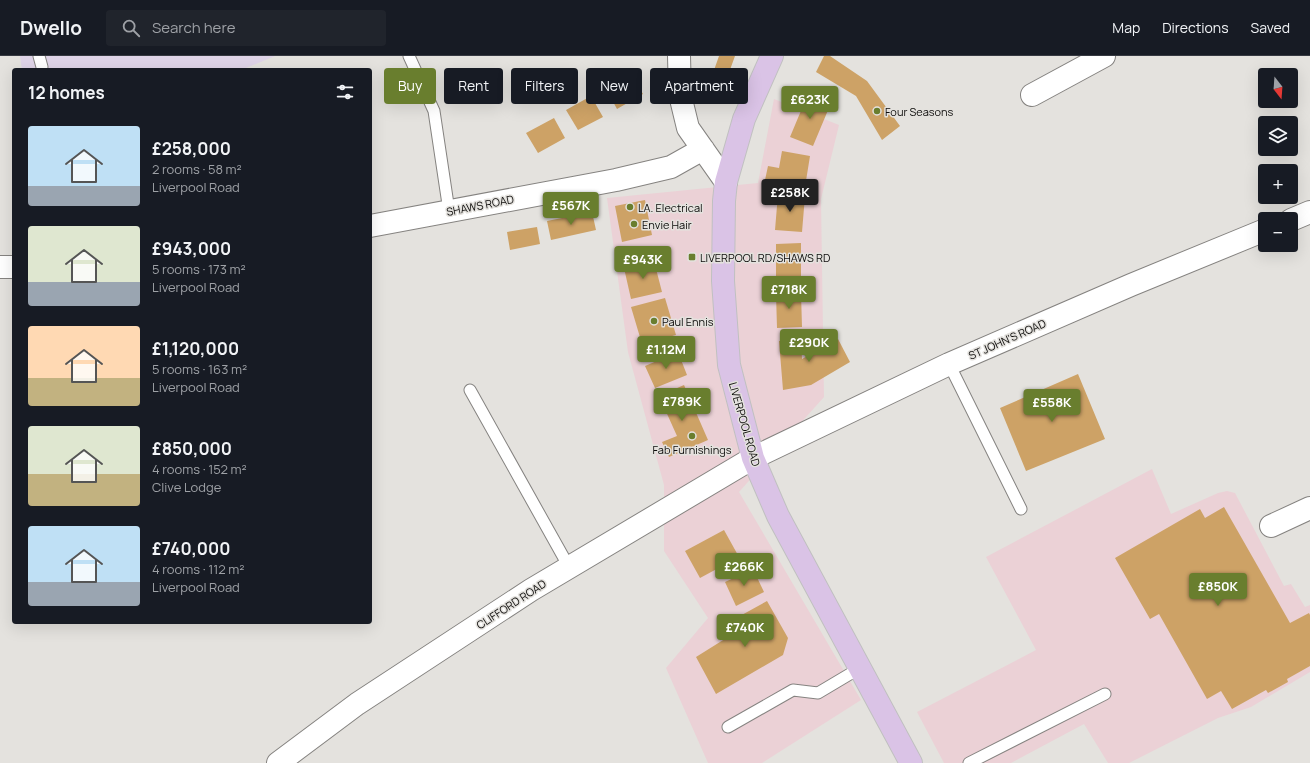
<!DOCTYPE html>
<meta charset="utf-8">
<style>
:root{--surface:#171b24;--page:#20242c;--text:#f1f3f6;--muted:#9ea1a6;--line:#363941;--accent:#697e2e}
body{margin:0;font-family:Manrope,sans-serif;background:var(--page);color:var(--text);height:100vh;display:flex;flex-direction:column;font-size:15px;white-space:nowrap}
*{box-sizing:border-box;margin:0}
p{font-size:13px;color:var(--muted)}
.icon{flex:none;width:22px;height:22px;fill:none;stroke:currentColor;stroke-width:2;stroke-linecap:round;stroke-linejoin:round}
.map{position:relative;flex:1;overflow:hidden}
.details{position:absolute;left:12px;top:12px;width:360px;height:556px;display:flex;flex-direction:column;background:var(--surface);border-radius:4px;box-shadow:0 4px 16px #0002}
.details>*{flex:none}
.banner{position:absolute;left:384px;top:12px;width:380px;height:36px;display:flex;gap:8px}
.needle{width:26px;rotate:163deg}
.tools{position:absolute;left:1258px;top:12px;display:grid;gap:8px}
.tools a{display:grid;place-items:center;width:40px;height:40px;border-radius:4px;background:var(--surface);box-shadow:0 4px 16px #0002;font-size:20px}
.price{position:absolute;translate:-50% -34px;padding:0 9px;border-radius:4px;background:var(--accent);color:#fff;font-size:13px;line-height:26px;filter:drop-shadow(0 1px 2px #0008)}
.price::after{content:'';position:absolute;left:50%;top:24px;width:12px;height:9px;margin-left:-6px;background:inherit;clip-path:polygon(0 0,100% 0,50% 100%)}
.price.selected{background:#222;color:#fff}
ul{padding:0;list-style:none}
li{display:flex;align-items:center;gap:12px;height:100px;padding:0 16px}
li span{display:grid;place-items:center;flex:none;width:112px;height:80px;border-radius:4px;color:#555}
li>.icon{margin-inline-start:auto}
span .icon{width:48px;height:48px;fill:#fffc;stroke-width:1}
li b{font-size:17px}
h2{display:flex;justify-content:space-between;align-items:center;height:48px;padding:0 16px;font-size:17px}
.chip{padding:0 14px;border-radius:4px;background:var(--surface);box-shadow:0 4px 16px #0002;font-size:14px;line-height:36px}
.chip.selected{background:var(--accent);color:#fff}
header{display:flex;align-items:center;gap:24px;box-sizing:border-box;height:56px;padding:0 20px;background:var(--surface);border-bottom:1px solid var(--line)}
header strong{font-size:19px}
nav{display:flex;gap:22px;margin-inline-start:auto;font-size:14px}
.search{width:280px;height:36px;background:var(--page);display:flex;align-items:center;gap:10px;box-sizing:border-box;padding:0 14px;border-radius:4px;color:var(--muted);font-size:15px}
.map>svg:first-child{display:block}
.commercial{fill:#ebd1d6}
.education{fill:#dfd4e8}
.building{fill:#cda266}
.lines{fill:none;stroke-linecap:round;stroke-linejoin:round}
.lane-casing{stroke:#858380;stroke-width:13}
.street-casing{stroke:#858380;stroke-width:24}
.primary-casing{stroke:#c0c0c0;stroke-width:24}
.lane{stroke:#fff;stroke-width:11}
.street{stroke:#fff;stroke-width:22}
.primary{stroke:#dac3e6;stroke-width:22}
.poi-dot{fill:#697e2e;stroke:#e4e2de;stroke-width:1.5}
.labels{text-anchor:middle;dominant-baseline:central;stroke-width:3;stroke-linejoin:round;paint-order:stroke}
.poi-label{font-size:11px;fill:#0d0c0b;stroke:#e4e2de;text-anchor:start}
.street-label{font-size:11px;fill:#0d0c0b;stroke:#e4e2de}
</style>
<header>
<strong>Dwello</strong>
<div class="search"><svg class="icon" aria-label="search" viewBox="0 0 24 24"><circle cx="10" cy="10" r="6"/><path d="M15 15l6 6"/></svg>Search here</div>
<nav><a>Map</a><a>Directions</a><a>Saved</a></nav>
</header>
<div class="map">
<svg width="1310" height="707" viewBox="0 0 1310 707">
<rect width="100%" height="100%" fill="#e4e2de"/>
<path class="commercial" d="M774,43L839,69L821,143L824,341L739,436L861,644L762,707H708L666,612L708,562L664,495V429L628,296L607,142L758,127Z
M1152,413L1171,458L1218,437L1227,435L1235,437L1284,530L1291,528L1305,551L1310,549V616L1251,651L1218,662L1129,707H1108L1084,668L1011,707H944L917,656L1036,594L986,501Z"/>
<path class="education" d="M20,0H275L241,14H22Z"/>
<path class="building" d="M719,0H735L727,22L713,17Z
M824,0H830L867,25L900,70L882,84L856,40L816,16Z
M631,17L643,38L617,53L605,31Z
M808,38L831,47L813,90L790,81Z
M591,40L603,61L578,74L566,54Z
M554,62L565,82L538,97L526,77Z
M782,95L810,100L805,131L765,124L768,110L779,112Z
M778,138L805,140L802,176L775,174Z
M645,144L652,179L622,186L615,150Z
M592,156L596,174L551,184L547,165Z
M537,171L540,188L510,194L507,176Z
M801,187V222L776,223V188Z
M654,205L662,236L631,243L624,212Z
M801,237L802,271L777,272L776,238Z
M665,242L676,279L642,288L631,251Z
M838,283L850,306L811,329L783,334L779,285L801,284L802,303Z
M678,296L687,319L655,332L645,310Z
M1078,318L1105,383L1026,415L1000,352Z
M684,329L708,384L669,401L662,386L677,380L659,340Z
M1224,451L1290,567L1309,557L1310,559V610L1287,623L1288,626L1268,637L1266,634L1232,653L1221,635L1207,643L1159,558L1150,563L1115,502L1200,453L1205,462Z
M724,474L739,501L700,522L685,495Z
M753,513L764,536L736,550L725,526Z
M767,545L788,582L783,599L716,638L696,601L736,576L729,566Z"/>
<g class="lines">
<g class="lane-casing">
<path id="lane" d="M39,0L42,11
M409,0L434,55L449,155
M949,308L1021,453
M470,334L569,511
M728,671L793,634L818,637L860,612
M969,707L1105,638"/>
</g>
<g class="street-casing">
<path id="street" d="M679,0L680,39L688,72L726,126
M1032,39L1104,0
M1291,164L1310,156
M370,170L616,124L671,111L703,93
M0,211H14
M1271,470L1310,452
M278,707L357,648L531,534L753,402L949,308L1131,229L1265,174"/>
</g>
<g class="primary-casing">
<path id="primary" d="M772,0L744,63L726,126L724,145L723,225L729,309L753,402L778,460L911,707"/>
</g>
<use href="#lane" class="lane"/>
<use href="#street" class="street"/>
<use href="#primary" class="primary"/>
</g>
<g class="poi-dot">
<circle cx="877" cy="55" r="4"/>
<circle cx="630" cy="151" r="4"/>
<circle cx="634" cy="168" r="4"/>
<rect x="688" y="197" width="8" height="8" rx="2"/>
<circle cx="654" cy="265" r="4"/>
<circle cx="692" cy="380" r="4"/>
</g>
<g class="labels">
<g class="poi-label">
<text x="885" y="55">Four Seasons</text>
<text x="638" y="151">LA. Electrical</text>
<text x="642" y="168">Envie Hair</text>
<text x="700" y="201">LIVERPOOL RD/SHAWS RD</text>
<text x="662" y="265">Paul Ennis</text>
<text x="692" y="393" text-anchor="middle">Fab Furnishings</text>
</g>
<g class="street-label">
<text transform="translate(480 149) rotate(-11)">SHAWS ROAD</text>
<text transform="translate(1007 283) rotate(-24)">ST JOHN'S ROAD</text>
<text transform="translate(745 368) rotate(74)">LIVERPOOL ROAD</text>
<text transform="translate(511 548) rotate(-33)">CLIFFORD ROAD</text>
</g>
</g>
</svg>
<div class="tools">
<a><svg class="needle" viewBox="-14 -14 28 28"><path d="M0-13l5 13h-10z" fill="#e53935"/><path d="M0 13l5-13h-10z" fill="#9ea1a6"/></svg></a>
<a><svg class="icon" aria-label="layers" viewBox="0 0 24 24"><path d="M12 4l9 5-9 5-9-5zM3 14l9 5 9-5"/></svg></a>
<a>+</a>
<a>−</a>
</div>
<b class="price" style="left:810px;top:64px">£623K</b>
<b class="price selected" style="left:790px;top:157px">£258K</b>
<b class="price" style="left:571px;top:170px">£567K</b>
<b class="price" style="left:643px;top:224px">£943K</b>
<b class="price" style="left:789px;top:254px">£718K</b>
<b class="price" style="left:809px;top:307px">£290K</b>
<b class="price" style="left:666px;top:314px">£1.12M</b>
<b class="price" style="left:682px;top:366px">£789K</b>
<b class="price" style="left:1052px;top:367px">£558K</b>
<b class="price" style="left:744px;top:531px">£266K</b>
<b class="price" style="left:1218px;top:551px">£850K</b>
<b class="price" style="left:745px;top:592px">£740K</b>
<div class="banner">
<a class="chip selected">Buy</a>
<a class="chip">Rent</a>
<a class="chip">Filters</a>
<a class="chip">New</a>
<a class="chip">Apartment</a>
</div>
<section class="details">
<h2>12 homes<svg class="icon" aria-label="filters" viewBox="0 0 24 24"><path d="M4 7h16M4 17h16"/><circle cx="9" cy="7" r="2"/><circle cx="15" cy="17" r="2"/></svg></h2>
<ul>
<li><span style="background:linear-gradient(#bfe0f5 75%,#9aa5b1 0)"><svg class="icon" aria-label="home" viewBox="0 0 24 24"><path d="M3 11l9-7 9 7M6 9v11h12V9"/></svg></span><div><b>£258,000</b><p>2 rooms · 58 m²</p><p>Liverpool Road</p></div></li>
<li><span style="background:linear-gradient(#dfe7d0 70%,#9aa5b1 0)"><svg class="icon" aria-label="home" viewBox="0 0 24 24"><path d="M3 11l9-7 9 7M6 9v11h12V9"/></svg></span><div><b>£943,000</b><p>5 rooms · 173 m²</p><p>Liverpool Road</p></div></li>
<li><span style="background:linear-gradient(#ffd9b3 65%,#c2b280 0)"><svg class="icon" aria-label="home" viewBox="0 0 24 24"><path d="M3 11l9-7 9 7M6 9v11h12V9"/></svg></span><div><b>£1,120,000</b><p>5 rooms · 163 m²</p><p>Liverpool Road</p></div></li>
<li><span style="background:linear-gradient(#dfe7d0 60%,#c2b280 0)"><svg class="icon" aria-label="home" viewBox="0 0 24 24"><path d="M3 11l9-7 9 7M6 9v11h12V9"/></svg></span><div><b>£850,000</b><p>4 rooms · 152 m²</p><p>Clive Lodge</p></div></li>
<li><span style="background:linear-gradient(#bfe0f5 70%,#9aa5b1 0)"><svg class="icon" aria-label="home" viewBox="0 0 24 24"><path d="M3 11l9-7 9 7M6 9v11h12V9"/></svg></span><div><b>£740,000</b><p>4 rooms · 112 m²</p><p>Liverpool Road</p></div></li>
</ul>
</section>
</div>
